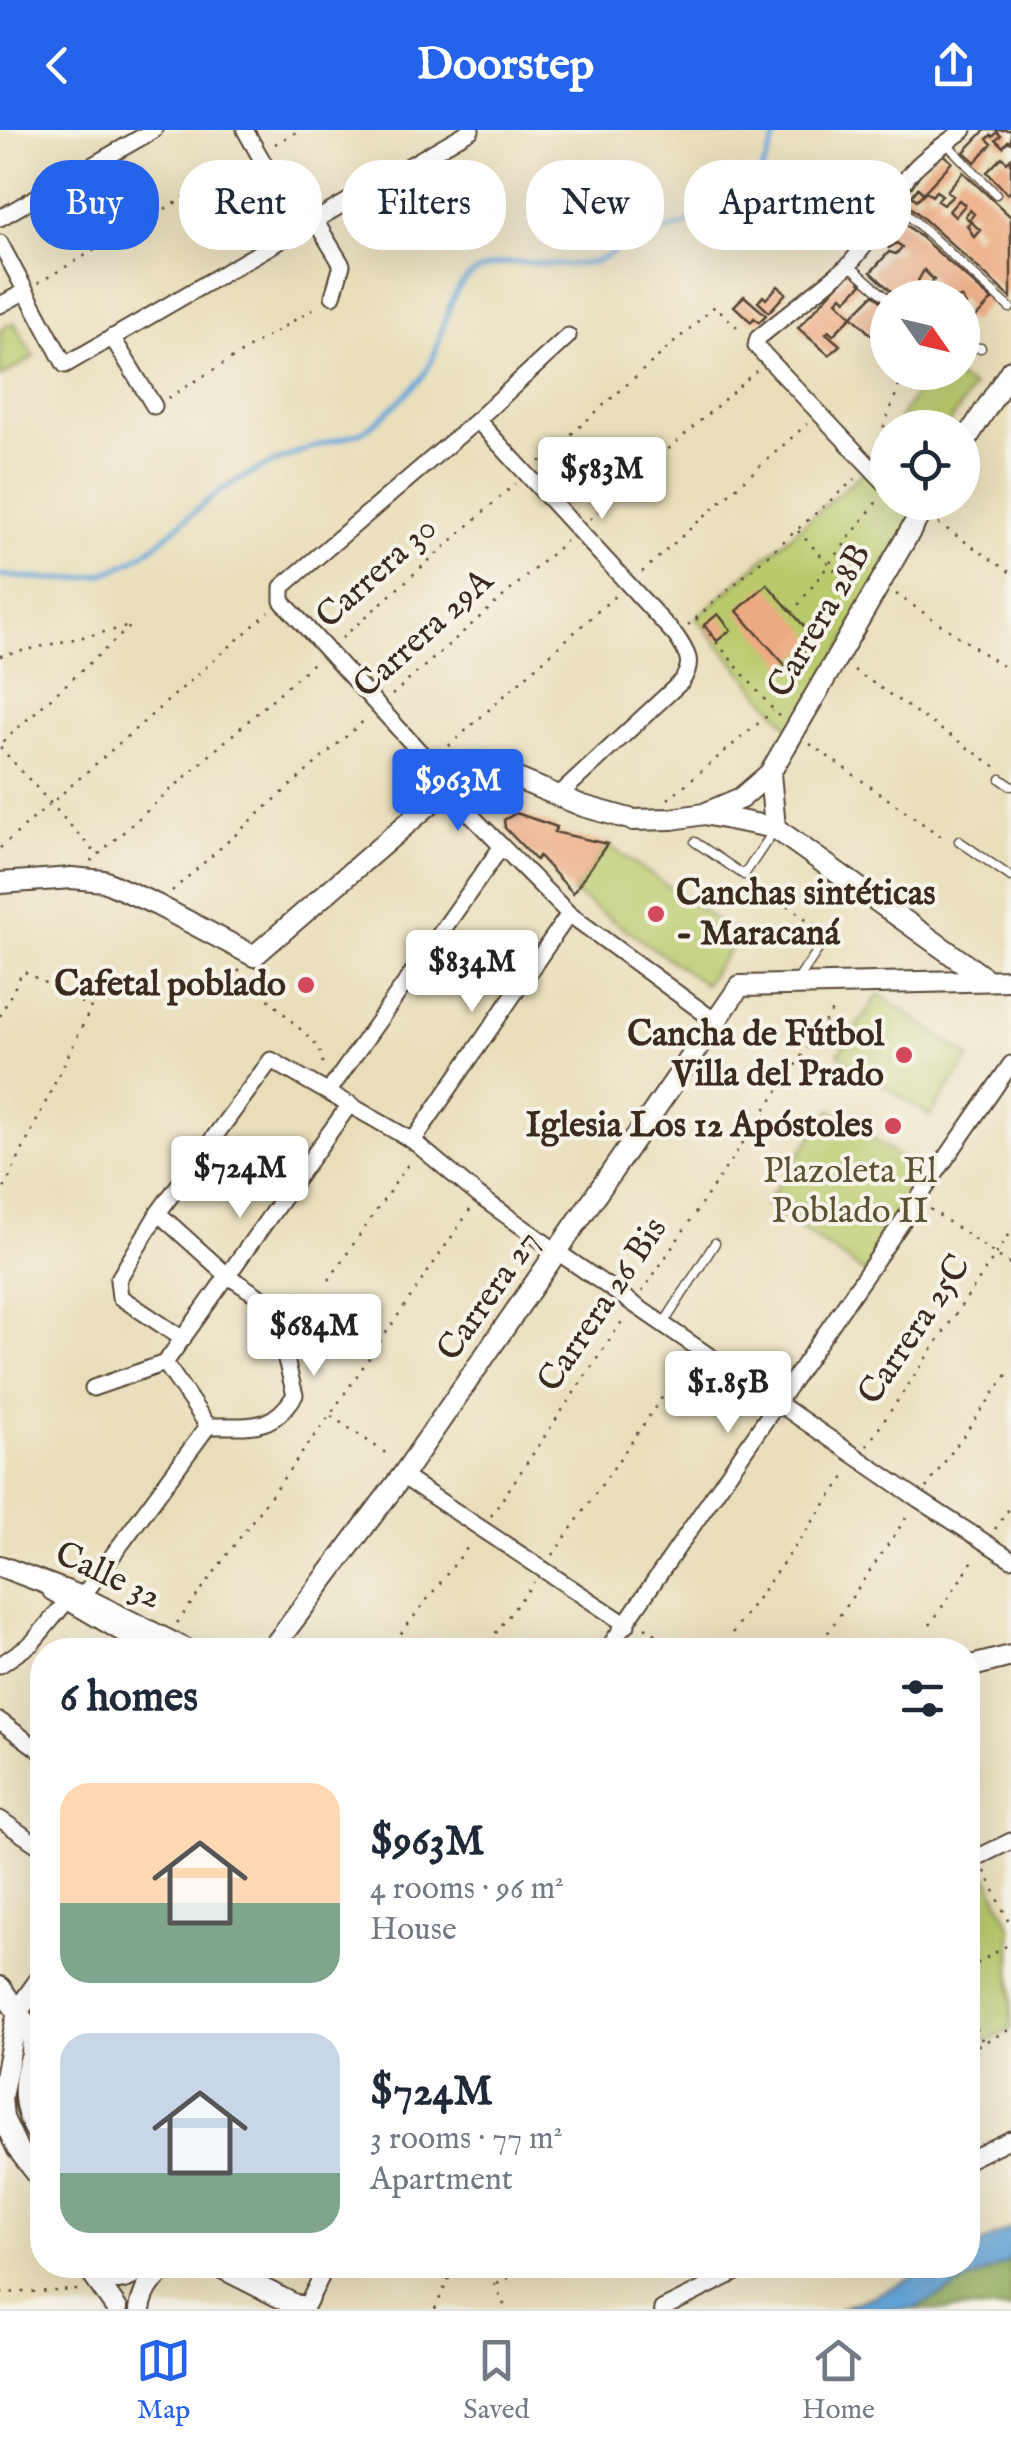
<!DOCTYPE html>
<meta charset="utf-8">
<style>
:root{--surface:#fff;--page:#f2f2f3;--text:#1f2937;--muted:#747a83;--line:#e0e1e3;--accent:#2563eb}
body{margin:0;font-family:"IM FELL English",serif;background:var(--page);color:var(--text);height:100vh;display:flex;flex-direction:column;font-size:38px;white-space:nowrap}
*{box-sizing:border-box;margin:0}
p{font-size:32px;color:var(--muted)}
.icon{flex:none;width:55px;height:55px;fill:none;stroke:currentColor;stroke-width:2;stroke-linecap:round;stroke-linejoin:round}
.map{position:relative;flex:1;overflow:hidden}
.sheet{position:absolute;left:30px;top:1508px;width:950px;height:640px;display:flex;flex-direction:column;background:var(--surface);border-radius:40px;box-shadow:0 10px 40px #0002}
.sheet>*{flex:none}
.top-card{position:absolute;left:30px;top:30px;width:952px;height:90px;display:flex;gap:20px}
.needle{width:65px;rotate:124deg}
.controls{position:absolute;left:870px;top:150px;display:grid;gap:20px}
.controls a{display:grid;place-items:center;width:110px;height:110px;border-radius:50%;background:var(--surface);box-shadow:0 10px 40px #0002;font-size:50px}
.price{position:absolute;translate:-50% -85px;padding:0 22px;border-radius:10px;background:#fff;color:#222;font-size:32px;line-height:65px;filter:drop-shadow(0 2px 5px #0008)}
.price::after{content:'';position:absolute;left:50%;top:60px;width:30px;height:22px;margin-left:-15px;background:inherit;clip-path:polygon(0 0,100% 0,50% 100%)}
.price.active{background:var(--accent);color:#fff}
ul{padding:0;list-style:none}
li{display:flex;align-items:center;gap:30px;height:250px;padding:0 30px}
li span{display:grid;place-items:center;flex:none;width:280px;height:200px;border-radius:30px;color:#555}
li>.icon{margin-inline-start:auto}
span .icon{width:120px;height:120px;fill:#fffc;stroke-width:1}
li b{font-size:42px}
h2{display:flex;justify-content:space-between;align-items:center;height:120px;padding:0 30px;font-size:42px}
.tag{padding:0 35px;border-radius:40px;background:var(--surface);box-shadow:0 10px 40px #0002;font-size:35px;line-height:90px}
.tag.active{background:var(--accent);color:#fff}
header{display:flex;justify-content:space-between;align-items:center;height:130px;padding:0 30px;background:var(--accent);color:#fff;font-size:45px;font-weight:700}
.dock{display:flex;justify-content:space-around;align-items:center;height:140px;border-top:2px solid var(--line);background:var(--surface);font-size:28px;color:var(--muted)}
.dock a{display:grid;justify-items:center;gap:5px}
.dock .active{color:var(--accent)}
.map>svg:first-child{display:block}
.green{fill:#b9ca6c;stroke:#7a7a45;stroke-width:2.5}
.forest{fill:#92ae60;stroke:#666c3f;stroke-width:2.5}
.water{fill:#65a6d9;stroke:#50687c;stroke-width:2.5}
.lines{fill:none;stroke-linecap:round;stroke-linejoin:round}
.stream{stroke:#65a6d9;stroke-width:5}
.building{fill:#edaa82;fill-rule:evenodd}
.lane-casing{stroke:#554535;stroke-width:11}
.street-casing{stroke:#554535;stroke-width:19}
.secondary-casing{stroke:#554535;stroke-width:24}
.path{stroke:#554535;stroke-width:2.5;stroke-dasharray:2.5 8;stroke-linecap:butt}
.lane{stroke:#fff;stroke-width:8}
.street{stroke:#fff;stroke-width:15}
.secondary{stroke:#fff;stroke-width:20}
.poi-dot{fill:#d1495b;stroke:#f7f3e8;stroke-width:4}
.labels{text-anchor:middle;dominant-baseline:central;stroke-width:8;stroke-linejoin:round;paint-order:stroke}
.street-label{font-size:35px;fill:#3b2a1e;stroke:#f7f3e8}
.poi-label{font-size:35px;font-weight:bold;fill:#3b2a1e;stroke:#f7f3e8;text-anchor:end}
.park-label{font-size:35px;fill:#5a5232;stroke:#f7f3e8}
</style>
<header><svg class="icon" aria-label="back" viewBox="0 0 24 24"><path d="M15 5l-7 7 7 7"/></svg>Doorstep<svg class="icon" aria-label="share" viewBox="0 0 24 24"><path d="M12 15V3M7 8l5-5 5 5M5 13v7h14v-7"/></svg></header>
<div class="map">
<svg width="1011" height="2179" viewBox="0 0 1011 2179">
<rect width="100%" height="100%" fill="#f7f3e8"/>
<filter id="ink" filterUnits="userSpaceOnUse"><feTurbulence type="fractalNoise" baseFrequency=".01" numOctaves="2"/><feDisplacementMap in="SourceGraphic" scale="20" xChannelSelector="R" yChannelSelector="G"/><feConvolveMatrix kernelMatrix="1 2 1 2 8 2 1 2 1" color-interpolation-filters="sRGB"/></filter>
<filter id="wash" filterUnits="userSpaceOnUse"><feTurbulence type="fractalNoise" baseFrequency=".0048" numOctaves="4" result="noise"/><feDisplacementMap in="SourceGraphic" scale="40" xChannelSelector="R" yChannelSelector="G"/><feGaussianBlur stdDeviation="2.25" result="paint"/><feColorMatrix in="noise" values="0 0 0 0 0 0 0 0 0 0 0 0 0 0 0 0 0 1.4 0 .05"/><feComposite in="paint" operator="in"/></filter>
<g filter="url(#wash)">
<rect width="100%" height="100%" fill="#e9deba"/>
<path class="green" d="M14,192L34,227L0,247V200Z
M929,243H949L973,257L947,297H894Z
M869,337L887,356L888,372L903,373L917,388L793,602L696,488Z
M607,714L739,806L705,854L573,763Z
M879,864L970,927L930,986L838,924Z
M831,979L931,1049L865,1143L765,1074Z
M978,1726L1011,1797V1899L983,1912L968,1879V1732Z"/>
<path class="forest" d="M1011,2130V2179H913Z"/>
<path class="water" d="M1011,2098V2130L913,2179H838L874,2166L938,2135H968V2121Z"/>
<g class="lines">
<path class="stream" d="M0,445C32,449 75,453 106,443C158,425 188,379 235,352C263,336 295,323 325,313C340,308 355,307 368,298C386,285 403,267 418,252C445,224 441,166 471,145C519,112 587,161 626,110C661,105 736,82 756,52C765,37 772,17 778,0"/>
</g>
<g id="blocks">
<path class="building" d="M985,0H1011V13L1008,11L1003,17L996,10L1001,6L997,2L993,7L991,5L987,9L992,14L975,32L964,22Z
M940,22L952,32L923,63L918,58L912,66L917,70L926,61L932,66L936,61L942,65L937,71L943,75L953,66L947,61L963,42L1011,87V168L903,70L920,44ZM959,70L965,75L955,87L949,81ZM970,80L974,84L969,90L980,100L974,107L967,95L971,92L965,86Z
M1002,27L1007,32L1011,28V61L1008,64L987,42Z
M899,88L992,170L971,192L964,186L968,182L963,177L966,175L962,168H939L936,161L931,168H898L871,142L889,122L896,124L902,117L897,113L889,118L880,109ZM924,140L934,150L924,160L918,151Z
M852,140L862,154L846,170L842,166L837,171L852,186L833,205L829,201L826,203L840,215L829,225L798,198Z
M778,156L786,163L769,182L758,172L763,166L766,169Z
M874,164L888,178V194L874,208L852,186Z
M744,166L766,185L759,192L754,188L751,192L734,176Z
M767,454L816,510L786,536L737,481Z
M718,484L731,500L717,511L704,495Z
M516,683L557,697L554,702L607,714L573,763L539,726L536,730L505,698L504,690Z"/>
</g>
</g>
<g filter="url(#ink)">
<use href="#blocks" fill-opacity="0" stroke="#554535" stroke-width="2.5"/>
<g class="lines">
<g class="lane-casing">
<path id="lane" d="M946,13L996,64
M897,75L1010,178
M849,135L888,169
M962,217L981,218
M1001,649L1011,656
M959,711L1011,747
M695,712L744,745L773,702
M797,851L828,805
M664,1193L715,1113"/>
</g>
<g class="street-casing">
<path id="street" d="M245,0L301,99
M0,88L154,0
M316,92L342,135L333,166
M0,113L65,235L471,0
M0,175L24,162
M568,206L477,290L282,457V471L430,633L446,660L569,784L715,891
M112,207L154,276
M477,290L676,506C688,524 694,532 682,551L557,667
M888,356L756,216L758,208L849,135L897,75C896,43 941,17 964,0
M903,372L917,388
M329,961L502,716
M413,1011L569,784
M158,1083L228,1146L272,1175L295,1265C271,1303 249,1295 208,1296
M183,1209L120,1167L118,1150L158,1083L271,930L413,1011L479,1066L559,1123L918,1369L1011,1429
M165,1233L208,1296
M93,1258L165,1233L350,974
M402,1346L627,1495
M51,1462L150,1520
M82,1467L208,1296
M607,1520L1011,934
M0,1535L32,1513L71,1466
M0,1591L42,1622
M0,1689L42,1718
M968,1732L1011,1711
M968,2030L1011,2009
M305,2179L327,2135
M662,2179L751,2135"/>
</g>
<g class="secondary-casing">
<path id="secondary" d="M962,316L1011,240
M770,643L775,698
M706,683L741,668L770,643L927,372
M0,753L72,748L104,751L157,775L254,826L446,660L490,645L513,647L583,676L633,690L672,689L704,684L775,698L986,849
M0,1436L82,1467L187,1520
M271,1520L402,1346L740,856L1011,850
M968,1537L1011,1526
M42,1847L18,1881L1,1967L3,1988L17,2018L42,2050
M0,1857L33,1904L32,1922
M42,1908C20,1939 18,1979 42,2010
M216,2135L303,2179
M91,2142C112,2152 127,2153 143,2135
M91,2142L117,2179
M140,2179C144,2157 154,2146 173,2135"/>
</g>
<path class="path" d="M275,14L300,0
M38,153L242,34
M168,268L319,175
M876,317L901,251L911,242
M540,332L715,176L742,202
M590,389L756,241
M938,393L1011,443
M798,401L854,461
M642,442L807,294
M896,464L1011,542
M792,483L878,370
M696,488L781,589
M688,495L855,349
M342,508L515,354
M0,526L131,496L0,614
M854,540L996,637
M392,565L566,411
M810,614L946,710
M0,617L96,724
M441,623L617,464
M668,669L773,581
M0,718L269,482
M91,731L313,533
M753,751L816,796
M172,761L368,587
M238,840L319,917L324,938
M0,886L23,841L91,878L0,1067
M930,1079L1011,1135
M329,1150L411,1030
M642,1162L836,875
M331,1286L390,1326
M867,1316L1011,1102
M926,1358L1011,1239
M491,1386L623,1190
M995,1399L1011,1376
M553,1425L688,1230
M177,1493L330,1285L470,1080
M930,1495L976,1426
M645,1497L680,1520
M388,1520L471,1413
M483,1520L534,1452
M720,1520L848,1343
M816,1520L908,1385
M985,1741L1011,1797
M968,1839L1011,1813
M968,1879L982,1910
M968,1920L1011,1899
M485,2135L506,2179
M0,2150V2177
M497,2154L536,2135
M1,2163L80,2160
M435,2179L455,2135"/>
<use href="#lane" class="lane"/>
<use href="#street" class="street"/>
<use href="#secondary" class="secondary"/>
</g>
</g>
<g class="poi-dot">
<circle cx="656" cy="784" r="10"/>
<circle cx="306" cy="855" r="10"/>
<circle cx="904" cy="925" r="10"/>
<circle cx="893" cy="996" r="10"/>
</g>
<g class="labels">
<g class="street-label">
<text transform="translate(377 443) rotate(-42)">Carrera 30</text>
<text transform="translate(820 491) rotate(-60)">Carrera 28B</text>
<text transform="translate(424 504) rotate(-42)">Carrera 29A</text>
<text transform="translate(489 1166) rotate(-55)">Carrera 27</text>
<text transform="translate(603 1175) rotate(-56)">Carrera 26 Bis</text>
<text transform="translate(915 1200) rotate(-56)">Carrera 25C</text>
<text transform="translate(108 1446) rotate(25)">Calle 32</text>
</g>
<g class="poi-label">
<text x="676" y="764" text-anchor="start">Canchas sintéticas<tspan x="676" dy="40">- Maracaná</tspan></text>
<text x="286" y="855">Cafetal poblado</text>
<text x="884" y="905">Cancha de Fútbol<tspan x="884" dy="40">Villa del Prado</tspan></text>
<text x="873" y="996">Iglesia Los 12 Apóstoles</text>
</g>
<g class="park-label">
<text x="850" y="1042">Plazoleta El<tspan x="850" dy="40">Poblado II</tspan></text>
</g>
</g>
</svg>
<div class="controls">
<a><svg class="needle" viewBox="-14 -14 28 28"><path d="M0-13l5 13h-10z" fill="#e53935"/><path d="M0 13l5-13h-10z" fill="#747a83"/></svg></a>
<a><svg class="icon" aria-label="locate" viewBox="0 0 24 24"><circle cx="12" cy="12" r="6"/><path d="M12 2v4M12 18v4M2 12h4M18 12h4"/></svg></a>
</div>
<b class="price" style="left:602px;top:392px">$583M</b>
<b class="price active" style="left:458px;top:704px">$963M</b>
<b class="price" style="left:472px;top:885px">$834M</b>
<b class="price" style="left:240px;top:1091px">$724M</b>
<b class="price" style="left:314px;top:1249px">$684M</b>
<b class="price" style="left:728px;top:1306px">$1.85B</b>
<div class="top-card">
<a class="tag active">Buy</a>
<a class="tag">Rent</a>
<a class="tag">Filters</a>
<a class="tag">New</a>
<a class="tag">Apartment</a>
</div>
<section class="sheet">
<h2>6 homes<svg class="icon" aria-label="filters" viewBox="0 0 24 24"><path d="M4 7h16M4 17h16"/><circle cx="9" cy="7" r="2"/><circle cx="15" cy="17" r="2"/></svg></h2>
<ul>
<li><span style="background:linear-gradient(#ffd9b3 60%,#7fa58c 0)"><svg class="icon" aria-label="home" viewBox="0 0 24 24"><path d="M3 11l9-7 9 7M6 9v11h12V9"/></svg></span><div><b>$963M</b><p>4 rooms · 96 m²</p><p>House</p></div></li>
<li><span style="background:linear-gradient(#c9d6e8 70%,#7fa58c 0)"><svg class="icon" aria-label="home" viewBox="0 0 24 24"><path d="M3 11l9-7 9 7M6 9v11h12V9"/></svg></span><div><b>$724M</b><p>3 rooms · 77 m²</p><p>Apartment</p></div></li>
</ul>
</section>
</div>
<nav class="dock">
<a class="active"><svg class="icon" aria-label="map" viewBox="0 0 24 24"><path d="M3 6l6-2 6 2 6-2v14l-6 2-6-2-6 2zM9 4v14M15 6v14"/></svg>Map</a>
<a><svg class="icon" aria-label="saved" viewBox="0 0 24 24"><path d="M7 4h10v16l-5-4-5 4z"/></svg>Saved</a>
<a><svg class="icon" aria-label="home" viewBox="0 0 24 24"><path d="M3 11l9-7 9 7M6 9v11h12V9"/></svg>Home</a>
</nav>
